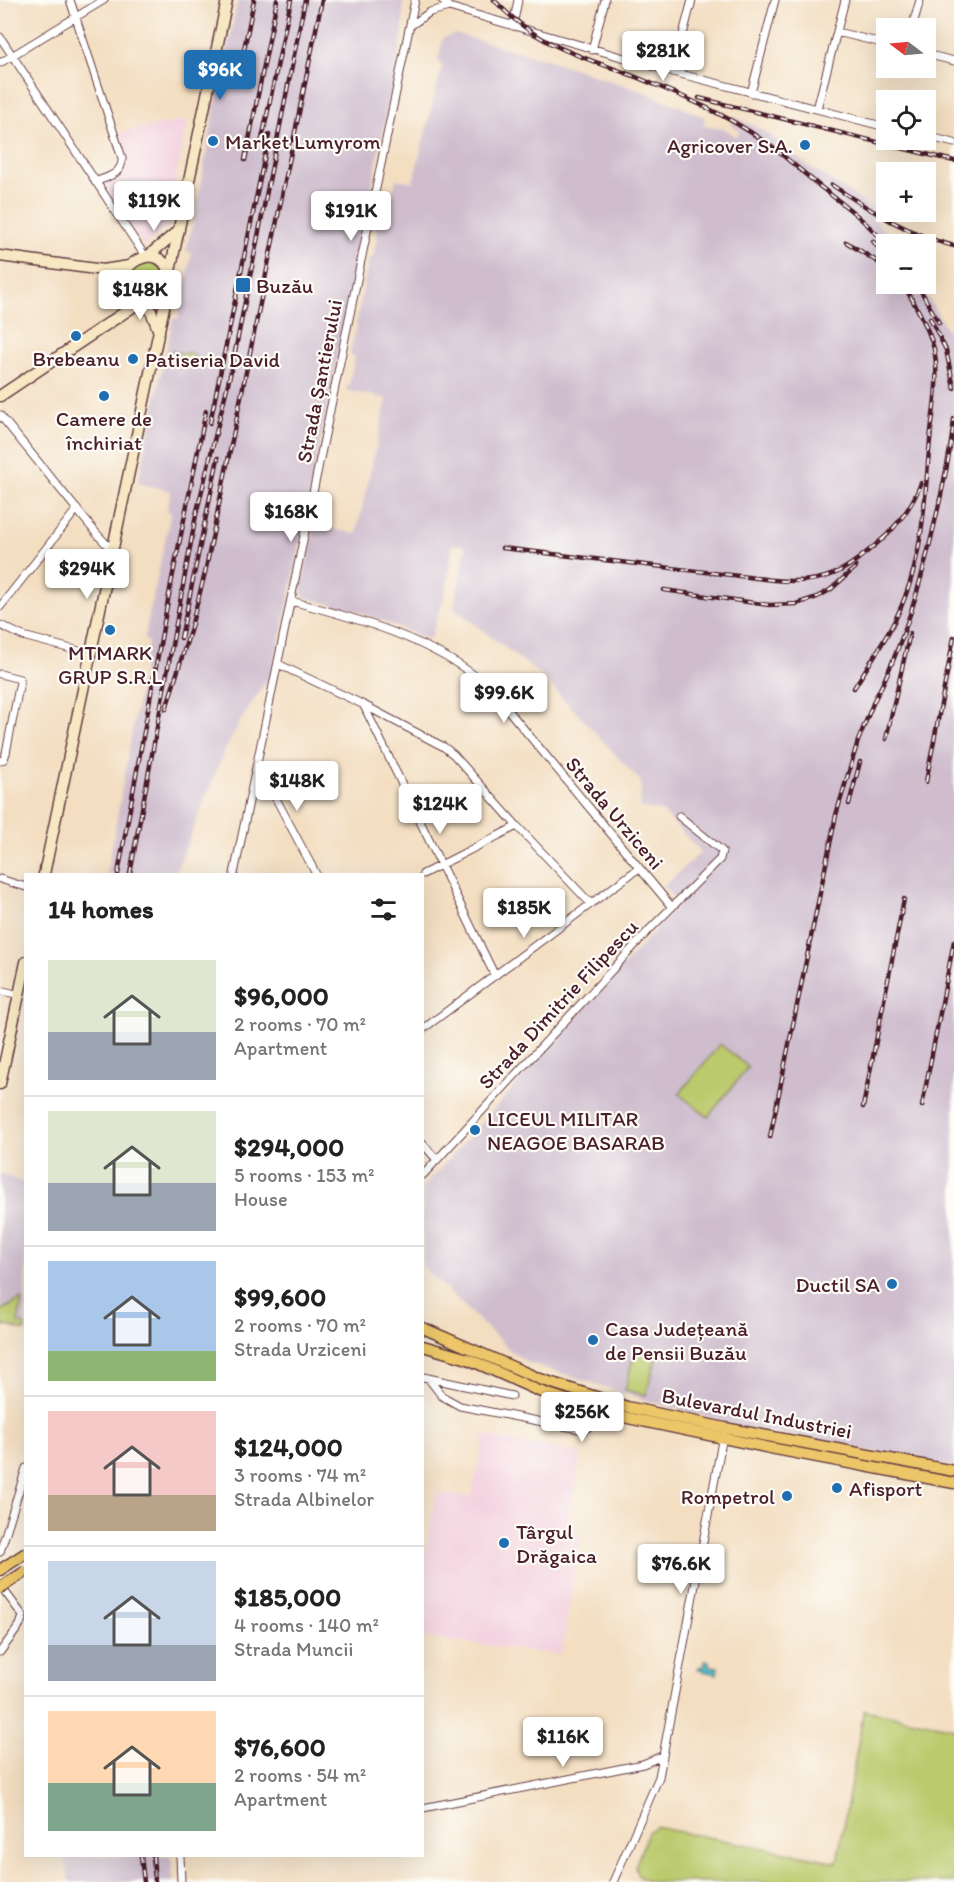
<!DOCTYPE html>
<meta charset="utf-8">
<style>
:root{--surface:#fff;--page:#f2f2f2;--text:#222;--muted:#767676;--line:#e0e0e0;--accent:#1f6fb2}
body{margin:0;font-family:Itim,sans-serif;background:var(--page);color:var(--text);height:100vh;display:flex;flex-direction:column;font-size:22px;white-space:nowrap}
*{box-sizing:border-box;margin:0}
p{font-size:20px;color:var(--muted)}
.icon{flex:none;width:33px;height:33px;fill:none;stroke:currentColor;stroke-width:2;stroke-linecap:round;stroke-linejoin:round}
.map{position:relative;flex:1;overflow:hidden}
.side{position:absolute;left:24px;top:873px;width:400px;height:984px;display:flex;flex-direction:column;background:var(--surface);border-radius:0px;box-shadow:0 6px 24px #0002}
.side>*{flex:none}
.needle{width:39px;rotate:286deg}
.tools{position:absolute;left:876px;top:18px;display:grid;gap:12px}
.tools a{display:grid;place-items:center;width:60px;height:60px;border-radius:0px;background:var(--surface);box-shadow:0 6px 24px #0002;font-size:30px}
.price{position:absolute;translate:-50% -51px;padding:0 14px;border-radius:6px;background:#fff;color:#222;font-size:20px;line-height:39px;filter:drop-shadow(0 2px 3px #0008)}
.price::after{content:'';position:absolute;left:50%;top:36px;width:18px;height:14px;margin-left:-9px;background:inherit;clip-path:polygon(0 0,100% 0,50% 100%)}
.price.on{background:var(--accent);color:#fff}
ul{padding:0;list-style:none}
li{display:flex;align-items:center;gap:18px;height:150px;padding:0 24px}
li+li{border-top:2px solid var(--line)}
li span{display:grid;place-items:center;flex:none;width:168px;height:120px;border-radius:0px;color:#555}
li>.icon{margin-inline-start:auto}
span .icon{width:72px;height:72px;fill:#fffc;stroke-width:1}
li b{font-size:26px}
h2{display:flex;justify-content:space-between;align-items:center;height:72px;padding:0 24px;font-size:26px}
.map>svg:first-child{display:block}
.built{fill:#f3cfde}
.industrial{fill:#cfbdce}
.green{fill:#bbca6d;stroke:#82744c;stroke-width:1.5}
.water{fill:#51bfc7;stroke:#4e6f79;stroke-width:1.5}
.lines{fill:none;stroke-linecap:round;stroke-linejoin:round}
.street-casing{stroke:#633c42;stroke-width:9}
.secondary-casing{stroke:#633c42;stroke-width:13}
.primary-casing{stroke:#633c42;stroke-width:13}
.street{stroke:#fff;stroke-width:7}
.secondary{stroke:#f7e8c3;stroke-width:10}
.primary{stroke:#ecc669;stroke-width:10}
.rail-casing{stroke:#4a1f2b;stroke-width:4.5}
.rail{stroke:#fdfcf7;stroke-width:2;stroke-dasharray:7;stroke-linecap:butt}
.primary-bridge-casing{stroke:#633c42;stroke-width:13;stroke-linecap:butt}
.primary-bridge{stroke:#ecc669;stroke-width:10}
.poi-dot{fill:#1f6fb2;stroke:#fdfcf7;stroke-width:2}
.labels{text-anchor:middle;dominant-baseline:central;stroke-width:4.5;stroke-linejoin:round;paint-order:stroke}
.poi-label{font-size:21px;fill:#4a1f2b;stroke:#fdfcf7;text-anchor:start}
.street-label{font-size:21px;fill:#4a1f2b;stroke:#fdfcf7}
</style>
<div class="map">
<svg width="954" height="1882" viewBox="0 0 954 1882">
<rect width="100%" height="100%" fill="#fdfcf7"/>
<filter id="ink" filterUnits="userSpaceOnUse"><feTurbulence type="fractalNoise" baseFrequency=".0167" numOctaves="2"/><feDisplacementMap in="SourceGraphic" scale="12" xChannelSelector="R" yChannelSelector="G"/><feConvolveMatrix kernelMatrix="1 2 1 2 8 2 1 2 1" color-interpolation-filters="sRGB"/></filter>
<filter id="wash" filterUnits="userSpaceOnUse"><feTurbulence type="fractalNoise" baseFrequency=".008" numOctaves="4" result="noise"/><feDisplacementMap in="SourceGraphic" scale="24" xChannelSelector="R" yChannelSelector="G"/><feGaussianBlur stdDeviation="1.35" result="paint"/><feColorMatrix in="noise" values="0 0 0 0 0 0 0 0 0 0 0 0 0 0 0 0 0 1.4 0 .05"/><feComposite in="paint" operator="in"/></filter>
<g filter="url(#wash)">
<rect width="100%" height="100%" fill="#f3dec1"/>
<path class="built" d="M187,120L167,227L143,245L102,184L126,170L120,132Z
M482,1435L581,1454L566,1531L581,1535L561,1655L423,1637V1568L436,1493L471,1497L484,1438Z"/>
<path class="industrial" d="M238,0H403V31L285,619L271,674L241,720L224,752L175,874H107L148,641L144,639L171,512L167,511L171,491L138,483L173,318L178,319L192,253L186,251L195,215L215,107Z
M456,34L546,59L644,92L705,117L703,125L727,130L736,137L740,131L731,125L734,116L767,133L804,163L872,208L869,214L896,244H886V284H920L954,342V1467L746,1428L652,1402L526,1362L510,1350L423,1267V1188L678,905L664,886L701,852L663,812L640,807L641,782L543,677L454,608L466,546L453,544L446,591L430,640L357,611L304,597L301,589L315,525L356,534L387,399L346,390V387L349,385L355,357L349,354L357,326H356L369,258H373L378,233L376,227L382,198L391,200L396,179L413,182L442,66L438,61L443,38Z
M0,1173L26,1184L25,1331L3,1325L1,1333Z
M65,1856H171L173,1882H69Z"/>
<path class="green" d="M130 279a17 17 0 1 1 34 0a17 17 0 1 1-34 0Z
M172,351L186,354L187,352L195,354L193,367L170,361Z
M720,1044L748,1067L708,1117L679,1094Z
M22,1299L18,1323L25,1325V1331L3,1325L2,1328L0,1311Z
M635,1350L657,1355L646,1395L625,1390Z
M864,1710L954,1728V1882H649L638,1876L635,1867L648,1832L655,1827L837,1862Z"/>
<path class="water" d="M705,1661H709V1666L718,1667L717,1674L698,1670L700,1666L704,1668Z"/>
</g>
<g filter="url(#ink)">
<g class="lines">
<g class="street-casing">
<path id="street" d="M70,0L122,158C123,174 107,177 95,182
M442,0L449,7
M410,26L430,12L449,7L673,72L886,127
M513,26L518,0
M912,28L920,0
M837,32L886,44
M0,37L145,256
M592,50L605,0
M926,54L954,61
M0,63L104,0
M673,72L692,0
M751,93L775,0
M817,109L845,0
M926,136L954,143
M0,415L96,533L112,550
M291,601C360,619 432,639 488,686L671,906
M0,607L77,509
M0,625L23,636L90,654
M278,664L364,705L444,747L454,755L517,826L591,904
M0,674L20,679V682L6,753L4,759L0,761
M364,706L495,976
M257,763L316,874
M234,874L415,0
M423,874L517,826
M0,879L26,887
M0,990L19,995
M423,1029L639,868
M423,1144L437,1160
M423,1175L648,931L720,859L722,851L679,816
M423,1377L512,1396
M428,1378L442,1396L460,1406L584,1430L609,1414
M0,1552L26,1468
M0,1652L20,1625L23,1616L0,1585
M423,1808L643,1764L662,1756
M180,1856L181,1882
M613,1882L659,1777L723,1436"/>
</g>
<g class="secondary-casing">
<path id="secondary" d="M0,256L103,270L129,266
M148,256L179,230
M169,276L227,0
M147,301L159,332
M0,396L143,300
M44,874L169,283C171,229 94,270 138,299C150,302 159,299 167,289
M0,1084L26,962"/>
</g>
<g class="primary-casing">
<path id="primary" d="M423,1328L540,1379L627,1407L725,1428L954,1471
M423,1346L468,1359L539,1391L609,1414L775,1449L954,1483
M0,1570L26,1553"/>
</g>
<use href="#street" class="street"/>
<use href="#secondary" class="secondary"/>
<use href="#primary" class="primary"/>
<g class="rail-casing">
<path id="rail" d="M494,0C543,52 587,56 648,82C687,98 727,115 762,140C783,154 802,172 822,188C844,205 869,223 886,245
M241,64L254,0
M699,98L954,161
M261,144L291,0
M245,160L277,0
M832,185C871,211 908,234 954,246
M873,241L886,258
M846,242L886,267
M917,284L939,323
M930,318L946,350L954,388
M210,423L269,135
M883,539C900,522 913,505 921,483
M502,548L773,580C830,586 846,570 887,535
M664,590L769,605L796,604L817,597L830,590L856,567
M181,638L218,458
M854,688C872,659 893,630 905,597C924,548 925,492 930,440C933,411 940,378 934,349C928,326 915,304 903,284
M873,703C905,643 922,579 937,513C944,482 951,451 954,419
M166,709L190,631L205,573L322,0
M886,739L910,633
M926,782L954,637
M849,804L860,762
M118,874L171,584L206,411
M130,874L196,515L232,367L305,0
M922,1106L954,941
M863,1107L904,899
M770,1137L836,815L858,741L876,696
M141,1856L144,1882
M153,1856L155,1882"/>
</g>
<use href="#rail" class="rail"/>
<g class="primary-bridge-casing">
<path id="primary-bridge" d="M0,1588L26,1571"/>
</g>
<use href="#primary-bridge" class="primary-bridge"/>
</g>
</g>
<g class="poi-dot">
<circle cx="213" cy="141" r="6"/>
<circle cx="805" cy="145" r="6"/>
<rect x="235" y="277" width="16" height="16" rx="3"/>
<circle cx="76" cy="336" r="6"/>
<circle cx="133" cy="359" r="6"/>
<circle cx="104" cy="396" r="6"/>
<circle cx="110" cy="630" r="6"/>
<circle cx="475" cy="1130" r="6"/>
<circle cx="892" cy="1284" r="6"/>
<circle cx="593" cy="1340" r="6"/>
<circle cx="837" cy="1488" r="6"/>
<circle cx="787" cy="1496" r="6"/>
<circle cx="504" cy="1543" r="6"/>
</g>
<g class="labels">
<g class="poi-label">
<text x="225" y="141">Market Lumyrom</text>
<text x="793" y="145" text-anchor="end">Agricover S.A.</text>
<text x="256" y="285">Buzău</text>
<text x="76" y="358" text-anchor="middle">Brebeanu</text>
<text x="145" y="359">Patiseria David</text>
<text x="104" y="418" text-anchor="middle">Camere de<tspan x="104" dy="24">închiriat</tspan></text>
<text x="110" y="652" text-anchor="middle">MTMARK<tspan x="110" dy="24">GRUP S.R.L</tspan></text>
<text x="487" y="1118">LICEUL MILITAR<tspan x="487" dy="24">NEAGOE BASARAB</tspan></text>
<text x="880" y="1284" text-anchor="end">Ductil SA</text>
<text x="605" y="1328">Casa Județeană<tspan x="605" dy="24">de Pensii Buzău</tspan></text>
<text x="849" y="1488">Afisport</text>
<text x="775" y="1496" text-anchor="end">Rompetrol</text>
<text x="516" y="1531">Târgul<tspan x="516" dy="24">Drăgaica</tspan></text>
</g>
<g class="street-label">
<text transform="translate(319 381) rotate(-79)">Strada Șantierului</text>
<text transform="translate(615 813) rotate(50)">Strada Urziceni</text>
<text transform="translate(558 1004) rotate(-47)">Strada Dimitrie Filipescu</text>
<text transform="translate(757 1413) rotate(11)">Bulevardul Industriei</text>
</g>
</g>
</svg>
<div class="tools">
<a><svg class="needle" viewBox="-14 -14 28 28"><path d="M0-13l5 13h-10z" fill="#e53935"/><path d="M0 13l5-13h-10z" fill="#767676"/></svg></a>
<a><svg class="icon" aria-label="locate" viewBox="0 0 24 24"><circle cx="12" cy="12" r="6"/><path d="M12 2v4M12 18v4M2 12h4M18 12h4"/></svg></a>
<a>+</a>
<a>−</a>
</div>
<b class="price" style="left:663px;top:82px">$281K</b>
<b class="price on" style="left:220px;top:101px">$96K</b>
<b class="price" style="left:154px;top:232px">$119K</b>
<b class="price" style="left:351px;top:242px">$191K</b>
<b class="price" style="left:140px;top:321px">$148K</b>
<b class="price" style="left:291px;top:543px">$168K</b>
<b class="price" style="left:87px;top:600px">$294K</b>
<b class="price" style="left:504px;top:724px">$99.6K</b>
<b class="price" style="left:297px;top:812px">$148K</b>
<b class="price" style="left:440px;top:835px">$124K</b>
<b class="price" style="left:524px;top:939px">$185K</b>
<b class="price" style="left:582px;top:1443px">$256K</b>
<b class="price" style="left:681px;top:1595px">$76.6K</b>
<b class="price" style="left:563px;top:1768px">$116K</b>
<section class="side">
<h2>14 homes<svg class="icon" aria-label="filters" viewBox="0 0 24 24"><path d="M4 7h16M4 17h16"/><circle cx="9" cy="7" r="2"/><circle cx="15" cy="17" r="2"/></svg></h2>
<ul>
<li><span style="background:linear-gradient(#dfe7d0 60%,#9aa5b1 0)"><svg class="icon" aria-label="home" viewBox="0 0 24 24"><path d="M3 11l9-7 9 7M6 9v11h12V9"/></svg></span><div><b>$96,000</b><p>2 rooms · 70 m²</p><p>Apartment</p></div></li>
<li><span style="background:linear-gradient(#dfe7d0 60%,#9aa5b1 0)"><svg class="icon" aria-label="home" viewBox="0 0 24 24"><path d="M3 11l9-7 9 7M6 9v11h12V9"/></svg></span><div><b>$294,000</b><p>5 rooms · 153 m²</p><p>House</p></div></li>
<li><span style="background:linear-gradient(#a9c7e8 75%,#8fb573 0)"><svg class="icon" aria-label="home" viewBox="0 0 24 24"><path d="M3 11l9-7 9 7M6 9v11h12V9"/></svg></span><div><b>$99,600</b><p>2 rooms · 70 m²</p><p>Strada Urziceni</p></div></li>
<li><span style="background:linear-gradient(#f6c9c9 70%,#b9a48a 0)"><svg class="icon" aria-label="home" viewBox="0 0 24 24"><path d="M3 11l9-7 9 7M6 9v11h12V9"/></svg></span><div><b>$124,000</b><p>3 rooms · 74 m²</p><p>Strada Albinelor</p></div></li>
<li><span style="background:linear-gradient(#c9d6e8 70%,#9aa5b1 0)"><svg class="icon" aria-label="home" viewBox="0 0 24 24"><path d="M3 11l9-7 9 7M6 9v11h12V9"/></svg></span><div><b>$185,000</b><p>4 rooms · 140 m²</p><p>Strada Muncii</p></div></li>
<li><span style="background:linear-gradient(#ffd9b3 60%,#7fa58c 0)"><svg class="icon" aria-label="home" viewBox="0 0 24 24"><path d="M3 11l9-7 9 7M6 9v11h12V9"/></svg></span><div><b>$76,600</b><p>2 rooms · 54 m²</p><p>Apartment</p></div></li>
</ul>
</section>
</div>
